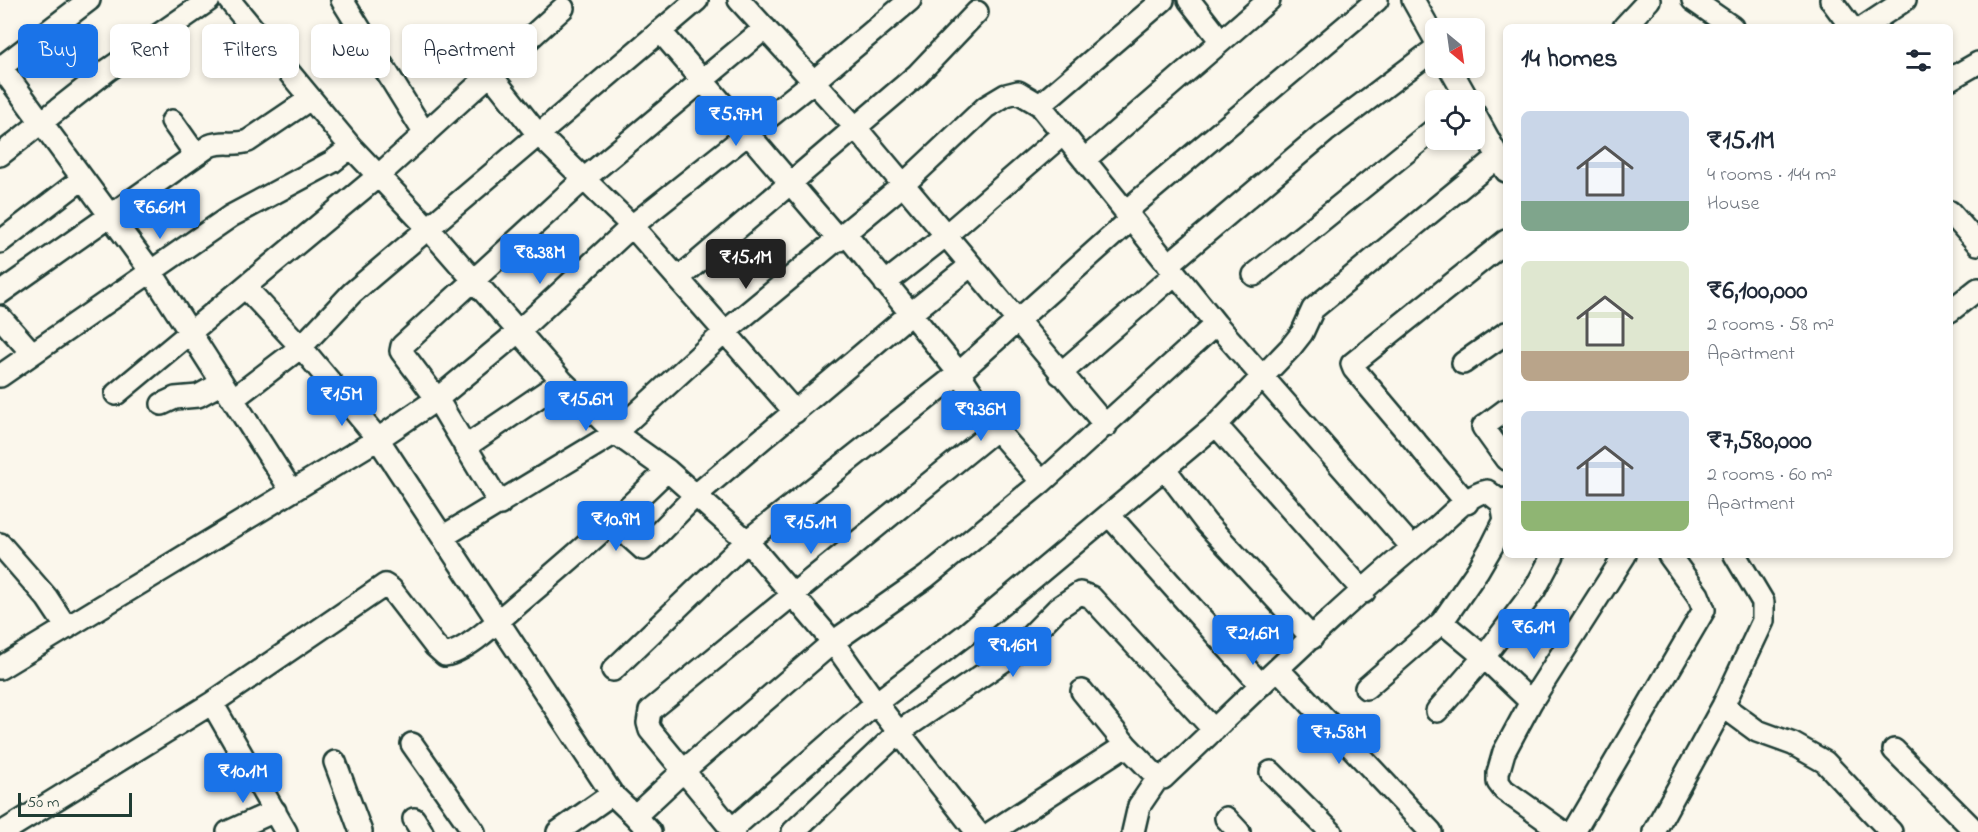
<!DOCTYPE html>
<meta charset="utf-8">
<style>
:root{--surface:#fff;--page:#f2f2f3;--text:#1f2937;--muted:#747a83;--accent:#1a73e8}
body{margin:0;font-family:"Indie Flower",sans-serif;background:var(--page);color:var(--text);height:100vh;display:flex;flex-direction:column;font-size:22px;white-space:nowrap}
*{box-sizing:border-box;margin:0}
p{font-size:20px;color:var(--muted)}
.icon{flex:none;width:33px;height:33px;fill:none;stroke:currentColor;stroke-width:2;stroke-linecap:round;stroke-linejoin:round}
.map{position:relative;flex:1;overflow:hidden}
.details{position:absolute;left:1503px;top:24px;width:450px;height:534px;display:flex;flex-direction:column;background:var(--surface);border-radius:9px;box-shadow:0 3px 9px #0003}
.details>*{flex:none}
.banner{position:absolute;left:18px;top:24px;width:570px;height:54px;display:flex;gap:12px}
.needle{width:39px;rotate:151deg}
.tools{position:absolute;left:1425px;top:18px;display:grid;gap:12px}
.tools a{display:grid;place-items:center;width:60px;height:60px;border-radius:9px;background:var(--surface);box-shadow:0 3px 9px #0003;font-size:30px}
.scale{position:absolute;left:18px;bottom:15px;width:114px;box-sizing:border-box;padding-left:6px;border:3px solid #1f3d34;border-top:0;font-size:16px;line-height:21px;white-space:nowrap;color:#1f3d34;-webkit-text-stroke:4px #fbf7ec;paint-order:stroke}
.price{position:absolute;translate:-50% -51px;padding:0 14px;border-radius:6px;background:var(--accent);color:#fff;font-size:20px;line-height:39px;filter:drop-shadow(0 2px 3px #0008)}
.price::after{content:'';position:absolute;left:50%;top:36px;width:18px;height:14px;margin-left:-9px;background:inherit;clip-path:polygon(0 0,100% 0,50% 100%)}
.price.on{background:#222;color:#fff}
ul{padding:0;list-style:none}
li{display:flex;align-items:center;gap:18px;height:150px;padding:0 18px}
li span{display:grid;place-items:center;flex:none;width:168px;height:120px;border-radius:9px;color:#555}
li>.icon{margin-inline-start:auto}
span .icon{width:72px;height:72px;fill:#fffc;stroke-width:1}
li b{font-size:26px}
h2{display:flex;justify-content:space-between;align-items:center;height:72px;padding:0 18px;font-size:26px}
.tag{padding:0 21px;border-radius:9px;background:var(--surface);box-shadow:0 3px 9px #0003;font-size:21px;line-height:54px}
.tag.on{background:var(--accent);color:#fff}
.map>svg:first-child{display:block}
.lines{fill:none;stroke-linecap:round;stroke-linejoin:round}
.minor-casing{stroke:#1f3d34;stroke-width:26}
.minor{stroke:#fbf7ec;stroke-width:21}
</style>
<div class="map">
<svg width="1978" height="832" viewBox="0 0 1978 832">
<rect width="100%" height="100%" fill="#fbf7ec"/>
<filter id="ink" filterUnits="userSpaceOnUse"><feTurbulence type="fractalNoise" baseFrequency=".0167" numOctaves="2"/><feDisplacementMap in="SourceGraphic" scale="12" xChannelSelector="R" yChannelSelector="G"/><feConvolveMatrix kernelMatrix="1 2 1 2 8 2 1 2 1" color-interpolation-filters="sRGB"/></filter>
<g filter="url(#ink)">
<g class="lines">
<g class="minor-casing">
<path id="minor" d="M229,0L351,147L428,228L562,381L615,433L667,470L747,541L833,642L876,703L977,832
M342,0L425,134
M739,0L856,128L1106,426
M1189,0L1221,41
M1413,0L1436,41
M1693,0L1732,27
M1831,0L1851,27
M1624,27L1649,0
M1864,27L1905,0
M661,32L839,240
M0,66L150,270L291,490
M0,68L89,0
M1450,68L1468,100
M490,74L537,133L632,226L795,412
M1950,79L1978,63
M1040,105L1163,0
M1474,113L1506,171
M172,121L196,155
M0,155L108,70L209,0
M1084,160L1269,0
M1125,212L1377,0
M1950,212L1978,244
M846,234L959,373L996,429L1042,482
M0,242L82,179
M1168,265L1325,132L1436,48
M1254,275L1436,128
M679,278L917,75L977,12
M885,283L945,236L1063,134
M0,293L209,146C223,140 234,146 248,141L310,99
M1950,311L1978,289
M0,317L32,353
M1463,363L1506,333
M1060,374L1175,274
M0,376L231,216L332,162L351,147
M116,394L377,177L563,8
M233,399L301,347L352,293L697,0
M162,404L175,398L198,396L222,383
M1506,410L1483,427L1506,459
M1216,425L1364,592
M465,447L562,381
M1165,469L1206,523L1312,638
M1467,503L1354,369L1352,364L1506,241
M500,504L437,399L401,351L402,346L584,179L765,28
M1109,515L1261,685
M614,523L643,549L696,495L910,314L970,266
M444,536L615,433L726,331L903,185L986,107L1006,95L1018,92L1040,105L1216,324L1412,547
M0,544L47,598L67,628
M0,668L378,439L301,347L246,288
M1278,669L1431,832
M613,670L747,541L959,373L1131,219
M1366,688L1442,622L1478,570L1492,546L1505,520L1502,503L1506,499
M1082,691L1126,745
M1531,702L1484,657L1535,589L1553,555
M212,703L286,832
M1723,706L1757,731L1793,744L1825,762L1891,832
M1437,711L1484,657L1442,622
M412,744L474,832
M1894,750L1976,832
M335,762L361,832
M1271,772L1331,832
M612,794L378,439L437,399L519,331L632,226L814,81L910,0
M635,816L650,832
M1226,818L1239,832
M414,819L422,832
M732,829L876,703L965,635L1216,425L1291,347L1302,333L1313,309L1498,157
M3,832L212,703L385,585L391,589L435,646L445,655C468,651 501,618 519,603C570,560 620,517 667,470
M228,832L275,811
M558,832L612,794L635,816L682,772L833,642L926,577L1042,482L1216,324
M734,832L650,730L648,723L650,711L996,429
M793,832L899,732L1012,655L1058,608L1080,593L1091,597L1214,730
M992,832L1126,745L1158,778H1163C1253,693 1341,605 1436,528C1450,516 1469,494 1487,491L1502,503
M1133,832L1139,806L1158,778
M1563,832L1504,790L1498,782V773L1504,752L1531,702L1625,555
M1574,832L1704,610L1698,595L1669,555
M1654,832L1723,706L1763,621V602L1735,555"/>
</g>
<use href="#minor" class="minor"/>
</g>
</g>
</svg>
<div class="tools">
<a><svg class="needle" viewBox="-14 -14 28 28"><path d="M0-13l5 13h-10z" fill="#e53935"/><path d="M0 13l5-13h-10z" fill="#747a83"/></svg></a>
<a><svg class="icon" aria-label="locate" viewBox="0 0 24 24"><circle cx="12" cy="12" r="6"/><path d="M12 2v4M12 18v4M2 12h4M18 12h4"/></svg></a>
</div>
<div class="scale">50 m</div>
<b class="price" style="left:736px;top:147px">₹5.97M</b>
<b class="price" style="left:160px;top:240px">₹6.61M</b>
<b class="price" style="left:540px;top:285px">₹8.38M</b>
<b class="price on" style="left:746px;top:290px">₹15.1M</b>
<b class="price" style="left:342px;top:427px">₹15M</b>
<b class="price" style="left:586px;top:432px">₹15.6M</b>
<b class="price" style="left:981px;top:442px">₹9.36M</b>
<b class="price" style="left:616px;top:552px">₹10.9M</b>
<b class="price" style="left:811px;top:555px">₹15.1M</b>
<b class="price" style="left:1534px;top:660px">₹6.1M</b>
<b class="price" style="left:1253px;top:666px">₹21.6M</b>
<b class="price" style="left:1013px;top:678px">₹9.16M</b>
<b class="price" style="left:1339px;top:765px">₹7.58M</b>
<b class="price" style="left:243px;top:804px">₹10.1M</b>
<div class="banner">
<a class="tag on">Buy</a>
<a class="tag">Rent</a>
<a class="tag">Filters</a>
<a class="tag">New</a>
<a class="tag">Apartment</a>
</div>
<section class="details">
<h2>14 homes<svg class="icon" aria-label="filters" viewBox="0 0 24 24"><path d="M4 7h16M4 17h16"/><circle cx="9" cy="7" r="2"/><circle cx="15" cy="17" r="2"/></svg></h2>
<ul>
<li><span style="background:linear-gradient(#c9d6e8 75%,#7fa58c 0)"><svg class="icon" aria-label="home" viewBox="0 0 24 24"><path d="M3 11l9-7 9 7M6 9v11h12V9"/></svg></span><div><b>₹15.1M</b><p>4 rooms · 144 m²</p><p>House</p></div></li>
<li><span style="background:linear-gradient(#dfe7d0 75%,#b9a48a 0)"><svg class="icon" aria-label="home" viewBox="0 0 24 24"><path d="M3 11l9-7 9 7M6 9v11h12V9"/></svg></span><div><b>₹6,100,000</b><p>2 rooms · 58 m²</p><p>Apartment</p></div></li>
<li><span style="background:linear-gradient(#c9d6e8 75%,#8fb573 0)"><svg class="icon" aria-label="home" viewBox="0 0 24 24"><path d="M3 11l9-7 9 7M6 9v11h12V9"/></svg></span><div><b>₹7,580,000</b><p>2 rooms · 60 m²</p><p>Apartment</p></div></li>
</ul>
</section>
</div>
